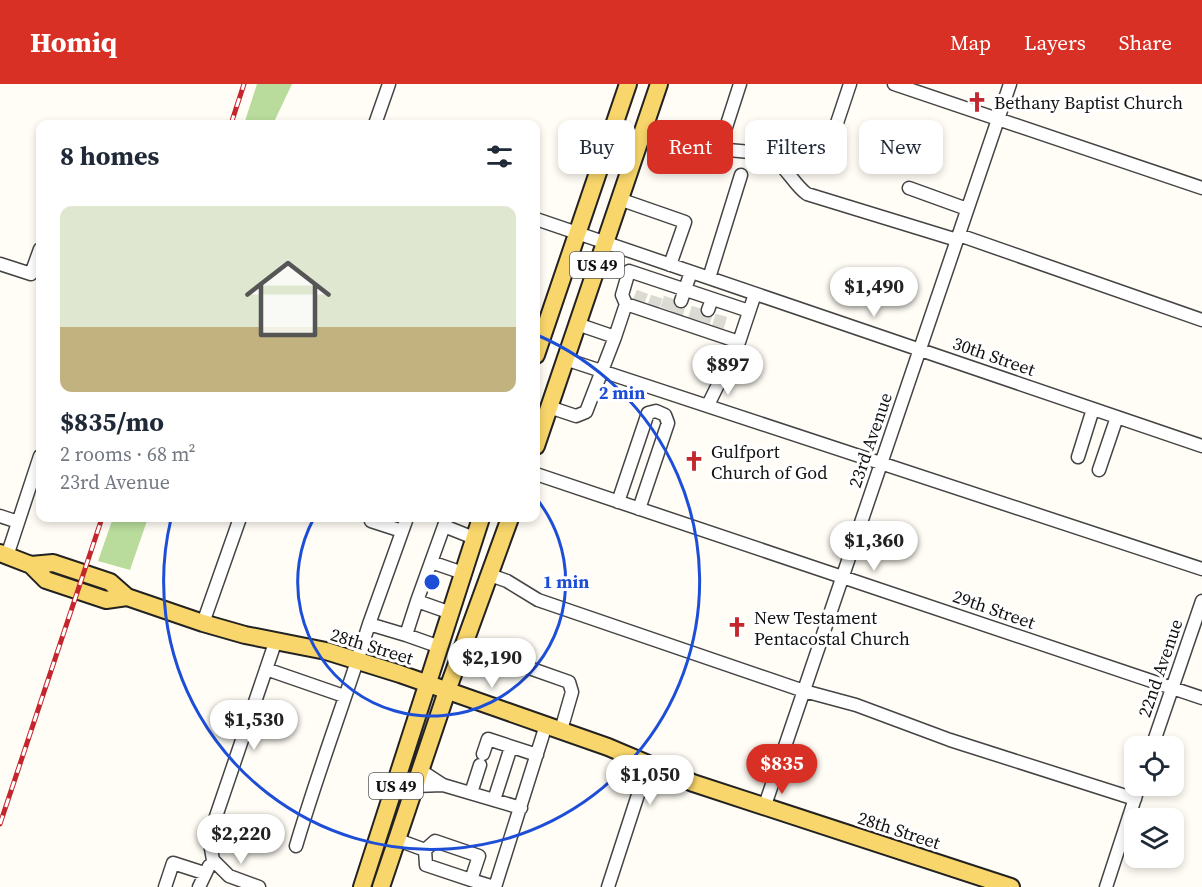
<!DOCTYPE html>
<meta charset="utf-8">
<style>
:root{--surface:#fff;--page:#f2f2f3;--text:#1f2937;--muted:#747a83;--line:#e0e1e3;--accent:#d93025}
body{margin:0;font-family:"Source Serif 4",serif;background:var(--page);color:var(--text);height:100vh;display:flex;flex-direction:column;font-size:22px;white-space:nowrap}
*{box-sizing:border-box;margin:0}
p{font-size:20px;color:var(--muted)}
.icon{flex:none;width:33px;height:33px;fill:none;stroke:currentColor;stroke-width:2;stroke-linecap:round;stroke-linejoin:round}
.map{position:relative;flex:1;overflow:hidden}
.sheet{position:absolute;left:36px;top:36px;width:504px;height:402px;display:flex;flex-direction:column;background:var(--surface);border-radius:12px;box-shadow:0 3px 9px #0003}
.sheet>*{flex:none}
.banner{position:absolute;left:558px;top:36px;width:554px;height:54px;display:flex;gap:12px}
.fabs{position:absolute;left:1124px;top:652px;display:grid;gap:12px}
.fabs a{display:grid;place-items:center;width:60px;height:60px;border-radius:12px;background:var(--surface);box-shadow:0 3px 9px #0003;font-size:30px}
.price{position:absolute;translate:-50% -51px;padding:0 14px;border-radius:21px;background:#fff;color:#222;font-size:20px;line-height:39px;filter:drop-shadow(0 2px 3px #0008)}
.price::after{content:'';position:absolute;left:50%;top:36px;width:18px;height:14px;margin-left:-9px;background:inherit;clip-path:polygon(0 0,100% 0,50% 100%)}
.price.current{background:var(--accent);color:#fff}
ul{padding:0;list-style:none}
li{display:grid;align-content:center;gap:12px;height:318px;padding:0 24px}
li+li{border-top:2px solid var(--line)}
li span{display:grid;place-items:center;height:186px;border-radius:12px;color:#555}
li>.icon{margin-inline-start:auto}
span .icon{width:108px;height:108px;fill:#fffc;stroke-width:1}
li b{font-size:26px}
h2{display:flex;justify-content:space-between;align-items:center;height:72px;padding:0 24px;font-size:26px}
.pill{padding:0 21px;border-radius:12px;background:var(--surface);box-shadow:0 3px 9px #0003;font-size:21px;line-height:54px}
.pill.current{background:var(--accent);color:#fff}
header{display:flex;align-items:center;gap:36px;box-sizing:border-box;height:84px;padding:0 30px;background:var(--accent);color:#fff}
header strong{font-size:28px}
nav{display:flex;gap:33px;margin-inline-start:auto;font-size:21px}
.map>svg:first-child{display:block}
.forest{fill:#b9dc9c}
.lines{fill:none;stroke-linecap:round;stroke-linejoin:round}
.minor-tunnel{stroke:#dbdad3;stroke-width:12;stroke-dasharray:12 6;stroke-linecap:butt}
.minor-casing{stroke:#444;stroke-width:15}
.major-casing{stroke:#222;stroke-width:20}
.minor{stroke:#fff;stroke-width:12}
.major{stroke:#f9d66b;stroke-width:16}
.rail-casing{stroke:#c4262e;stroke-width:5}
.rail{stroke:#fff;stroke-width:3;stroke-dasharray:9;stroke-linecap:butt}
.ring{fill:none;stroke:#1d4ed8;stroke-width:3}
.labels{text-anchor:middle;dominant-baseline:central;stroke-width:6;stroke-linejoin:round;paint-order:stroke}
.shield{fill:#fff;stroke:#585858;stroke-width:1.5}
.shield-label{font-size:16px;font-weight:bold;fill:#111}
.poi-label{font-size:18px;fill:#111;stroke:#fff;text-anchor:start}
.street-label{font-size:18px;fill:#111;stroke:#fff}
.centre{fill:#1d4ed8;stroke:#fff;stroke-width:3}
.ring-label{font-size:18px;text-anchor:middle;font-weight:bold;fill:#1d4ed8;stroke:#fff;stroke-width:6;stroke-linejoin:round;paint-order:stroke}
</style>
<header>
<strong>Homiq</strong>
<nav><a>Map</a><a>Layers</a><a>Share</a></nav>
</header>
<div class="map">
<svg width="1202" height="803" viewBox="0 0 1202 803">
<rect width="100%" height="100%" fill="#fffdf5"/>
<path class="forest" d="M257,0H292L273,40H244Z
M113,434H148L130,486L98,477Z"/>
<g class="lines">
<path class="minor-tunnel" d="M638,219L644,204
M653,224L658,209
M666,225L670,213
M677,230L681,217
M694,235L698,222
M704,238L708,226
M718,243L722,229"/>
<g class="minor-casing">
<path id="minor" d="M894,0L1202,104
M375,40L389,0
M645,41C667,49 689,59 711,64C732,68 752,65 771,74C786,81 793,100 807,110L957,156
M834,48L850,0
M719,65L740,0
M909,104L967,125
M619,115L685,138L670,181
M536,135L1202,362
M959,151L1202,236
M0,180L31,190L40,165
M709,194L741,91
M681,217L691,188
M626,220L622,211L629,187L749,227
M708,226L712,215
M615,253L626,220L739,258L755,210
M565,275L1202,485
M708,321L739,258
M549,323L576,332L586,328L615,253L577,240
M1078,373L1093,325
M1099,386L1117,333
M536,390L1202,614
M618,418L648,329L656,327L665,331L668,339L639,425
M0,432L18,438
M372,434L371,437L402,447
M447,434L444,442L474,454
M444,442L417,517L451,529
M7,472L40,372
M431,478L463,489
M490,491L507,497L538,516L804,607L856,621L950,656L1135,715
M417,517L406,551L440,563
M203,539L240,434
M369,540L407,434
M464,561L569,598L572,608L561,646
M266,585L344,612
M1152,663L1202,517
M483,670L488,655L537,671
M443,701L521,724
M415,702L443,701L420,686
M471,709L480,681
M494,716L511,663
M764,724L1010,0
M398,756L425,766
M435,757L479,772L471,796L426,781L425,766Z
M296,762C318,687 346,614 369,540L406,551
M213,776L209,753L276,556
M213,776L229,792L259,803
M471,796L494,803
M165,803L173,779L204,789
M199,803L209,782
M495,803L546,641
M608,803L648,680
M1106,803L1139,702"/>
</g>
<g class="major-casing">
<path id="major" d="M536,271L628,0
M536,362L659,0
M0,469L31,481L46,496L106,516L127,513
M31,481L53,479L110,498L127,513L203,539L245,551L326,567L400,590L608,663L693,699L1011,803
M362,803L481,434
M381,803L447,607L510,434"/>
</g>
<use href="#minor" class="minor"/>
<use href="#major" class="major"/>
<g class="rail-casing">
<path id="rail" d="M231,40L244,0
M0,740L102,434"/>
</g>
<use href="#rail" class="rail"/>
</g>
<g class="ring">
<path d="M536 414A134 134 0 1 1 314 434"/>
<path d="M537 251A268 268 0 1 1 171 435"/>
</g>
<defs>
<g id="church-bare" transform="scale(1.62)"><path d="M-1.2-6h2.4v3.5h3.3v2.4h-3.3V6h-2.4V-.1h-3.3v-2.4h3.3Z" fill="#c4262e" stroke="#fff" stroke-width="2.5" paint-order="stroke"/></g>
</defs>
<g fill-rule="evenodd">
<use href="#church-bare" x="977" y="18"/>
<use href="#church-bare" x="694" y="377"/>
<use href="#church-bare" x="737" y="543"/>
</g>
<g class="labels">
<g class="shield">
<rect x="570" y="168" width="54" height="26" rx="4.5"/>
<rect x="369" y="689" width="54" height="26" rx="4.5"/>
</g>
<g class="shield-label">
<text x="597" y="181">US 49</text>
<text x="396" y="702">US 49</text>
</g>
<g class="poi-label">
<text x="994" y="18">Bethany Baptist Church</text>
<text x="711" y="367">Gulfport<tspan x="711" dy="21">Church of God</tspan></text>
<text x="754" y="533">New Testament<tspan x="754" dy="21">Pentacostal Church</tspan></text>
</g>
<g class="street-label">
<text transform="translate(994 272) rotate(19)">30th Street</text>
<text transform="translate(870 356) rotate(-71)">23rd Avenue</text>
<text transform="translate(994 525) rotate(19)">29th Street</text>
<text transform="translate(372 562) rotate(17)">28th Street</text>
<text transform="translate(1160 584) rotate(-71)">22nd Avenue</text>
<text transform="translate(899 746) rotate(18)">28th Street</text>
</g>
</g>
<circle cx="432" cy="498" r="9" class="centre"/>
<g class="ring-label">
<text x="622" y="315">2 min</text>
<text x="566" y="504">1 min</text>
</g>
</svg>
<div class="fabs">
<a><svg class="icon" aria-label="locate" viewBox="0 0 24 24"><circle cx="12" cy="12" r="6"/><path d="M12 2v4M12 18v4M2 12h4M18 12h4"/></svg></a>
<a><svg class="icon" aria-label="layers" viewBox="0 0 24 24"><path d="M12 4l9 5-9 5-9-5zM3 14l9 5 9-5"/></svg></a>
</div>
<b class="price" style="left:874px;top:234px">$1,490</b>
<b class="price" style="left:728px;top:312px">$897</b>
<b class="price" style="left:874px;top:488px">$1,360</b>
<b class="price" style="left:492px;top:605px">$2,190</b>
<b class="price" style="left:254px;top:667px">$1,530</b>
<b class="price current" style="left:782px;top:711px">$835</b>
<b class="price" style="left:650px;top:722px">$1,050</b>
<b class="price" style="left:241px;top:781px">$2,220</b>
<div class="banner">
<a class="pill">Buy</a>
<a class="pill current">Rent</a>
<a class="pill">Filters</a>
<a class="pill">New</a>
</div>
<section class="sheet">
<h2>8 homes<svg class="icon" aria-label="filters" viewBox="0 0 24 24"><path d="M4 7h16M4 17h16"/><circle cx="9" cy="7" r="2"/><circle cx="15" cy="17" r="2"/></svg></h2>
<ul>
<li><span style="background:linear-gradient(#dfe7d0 65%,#c2b280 0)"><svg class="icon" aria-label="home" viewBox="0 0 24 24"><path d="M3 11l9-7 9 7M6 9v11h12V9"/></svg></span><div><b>$835/mo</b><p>2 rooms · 68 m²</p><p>23rd Avenue</p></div></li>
</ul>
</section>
</div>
